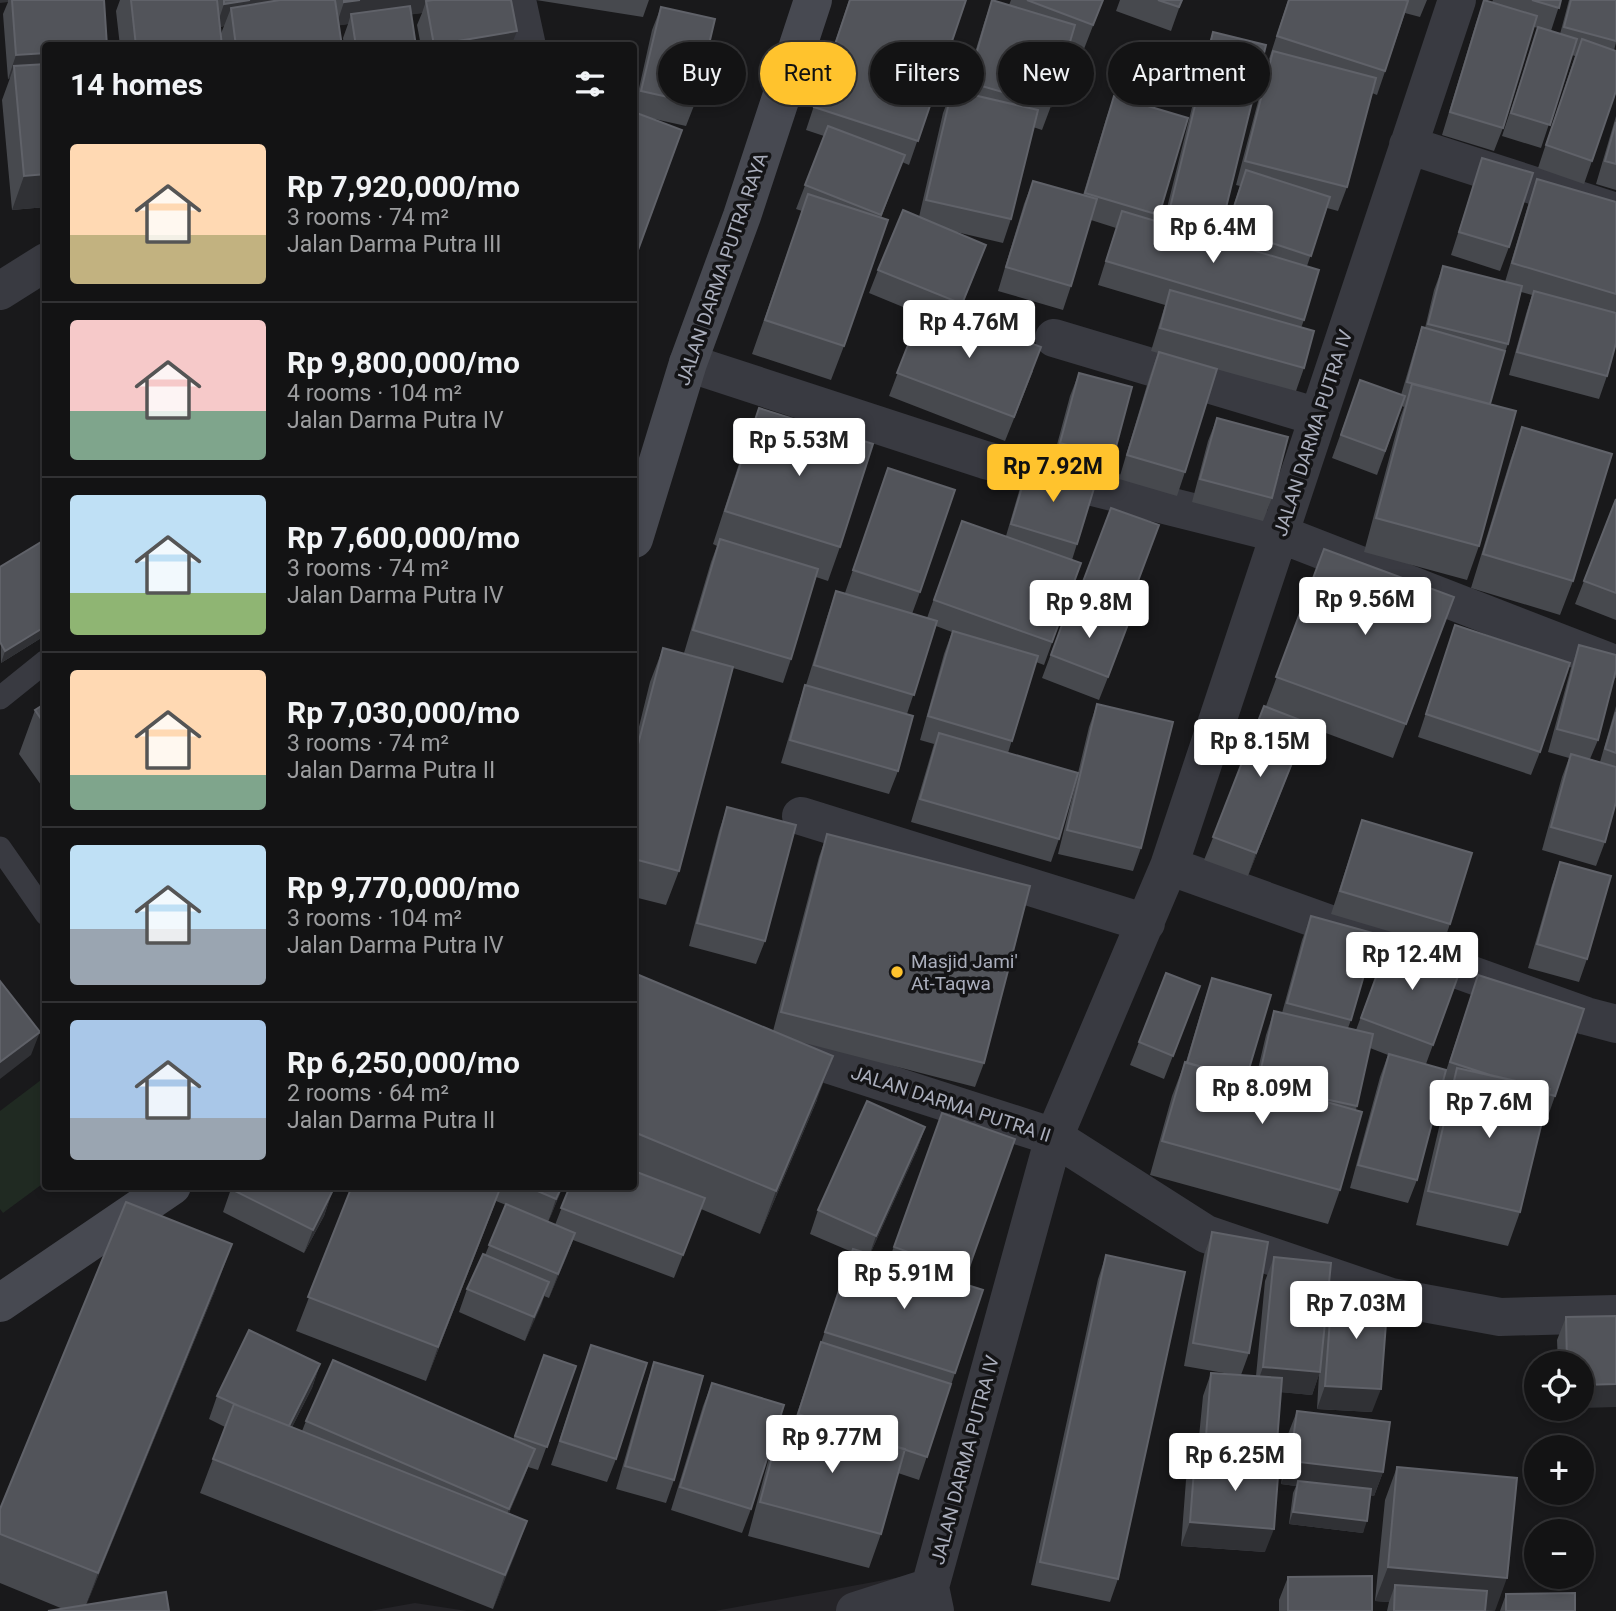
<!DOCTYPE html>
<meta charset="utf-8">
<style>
:root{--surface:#131314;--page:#202022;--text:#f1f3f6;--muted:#9d9ea0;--line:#323234;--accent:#ffc32d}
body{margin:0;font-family:Roboto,sans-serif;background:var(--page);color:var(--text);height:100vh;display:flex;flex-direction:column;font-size:26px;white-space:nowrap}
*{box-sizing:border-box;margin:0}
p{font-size:23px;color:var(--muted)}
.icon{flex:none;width:38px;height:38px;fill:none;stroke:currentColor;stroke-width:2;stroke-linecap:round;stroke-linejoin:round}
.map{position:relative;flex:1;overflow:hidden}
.side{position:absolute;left:42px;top:42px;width:595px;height:1148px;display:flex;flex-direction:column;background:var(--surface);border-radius:7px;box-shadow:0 4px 10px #0003,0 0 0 2px var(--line)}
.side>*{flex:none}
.banner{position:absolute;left:658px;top:42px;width:665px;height:63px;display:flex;gap:14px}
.controls{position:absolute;left:1524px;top:1351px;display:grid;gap:14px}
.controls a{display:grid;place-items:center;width:70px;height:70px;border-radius:50%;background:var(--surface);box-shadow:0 4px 10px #0003,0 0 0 2px var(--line);font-size:35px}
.price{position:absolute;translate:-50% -60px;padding:0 16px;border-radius:7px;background:#fff;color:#222;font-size:23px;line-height:46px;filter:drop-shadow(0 2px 4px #0008)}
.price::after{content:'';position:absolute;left:50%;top:42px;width:21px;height:16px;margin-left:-10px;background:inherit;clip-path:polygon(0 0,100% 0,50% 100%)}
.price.on{background:var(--accent);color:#111}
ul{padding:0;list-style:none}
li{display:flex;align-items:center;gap:21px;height:175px;padding:0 28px}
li+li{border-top:2px solid var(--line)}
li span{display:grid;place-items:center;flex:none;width:196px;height:140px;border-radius:7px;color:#555}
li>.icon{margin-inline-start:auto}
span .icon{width:84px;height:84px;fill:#fffc;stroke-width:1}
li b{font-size:30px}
h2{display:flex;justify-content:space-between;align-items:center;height:84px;padding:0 28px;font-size:30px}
.chip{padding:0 24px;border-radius:32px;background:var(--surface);box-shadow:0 4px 10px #0003,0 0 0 2px var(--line);font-size:24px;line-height:63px}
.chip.on{background:var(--accent);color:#111}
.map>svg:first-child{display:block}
.built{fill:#252428}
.green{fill:#202a22}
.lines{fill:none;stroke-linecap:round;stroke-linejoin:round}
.lane{stroke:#393a41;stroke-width:23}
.street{stroke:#393a41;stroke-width:38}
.secondary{stroke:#474951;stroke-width:38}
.wall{fill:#47494e;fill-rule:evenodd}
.shaded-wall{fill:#303135}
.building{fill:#52545a;stroke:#606269;stroke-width:2}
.poi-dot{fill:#ffc32d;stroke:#141416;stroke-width:2.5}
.labels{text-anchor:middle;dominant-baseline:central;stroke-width:7;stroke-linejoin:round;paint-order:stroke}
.street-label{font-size:19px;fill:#aaaebc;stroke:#141416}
.poi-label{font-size:19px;fill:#aaaebc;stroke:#141416;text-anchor:start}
</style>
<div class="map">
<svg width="1616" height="1611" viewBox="0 0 1616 1611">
<rect width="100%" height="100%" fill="#19191b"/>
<path class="built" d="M917,1574L924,1611H715Z
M415,1603L467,1611H370Z"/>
<path class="green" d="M45,1077V1182L3,1213L0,1209V1111Z"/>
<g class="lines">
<path class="lane" d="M0,698L46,661
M0,848L46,914"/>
<path class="street" d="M517,0L527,46
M1408,145L1616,212
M0,291L46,262
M1054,338L1318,417
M688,363L985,460L1280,534L1607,661
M801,816L1146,923
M1169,866L1586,1016L1616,1024
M780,1049L1054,1137L1206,1234L1391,1297L1500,1317L1616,1314
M855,1611L930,1587
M935,1611L930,1587L1054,1137L1169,866L1457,0"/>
<path class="secondary" d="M634,539L688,363L742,216L813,0
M0,1303L172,1186"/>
</g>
<path class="wall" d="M0,0H104L46,207L12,210L2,100L10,78L8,79L3,14L8,2Z
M120,0H511L513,46H421L417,25L422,13L411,14L416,46H344L343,38L348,24L339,25L342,46H120L116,11ZM224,26L220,36V27Z
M536,0H649L643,17Z
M849,0H966L909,165L902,162L881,218L844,346L831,380L752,354L802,211L796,209L824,136L806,130Z
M992,0L1009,5L1011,0H1103L1084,49L1070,43L1051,106L1042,130L1033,127L1011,219L1003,243L952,231L986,245L958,315L1033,371L1005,441L889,396L920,314L869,293L878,270L919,217L943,113L952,90L963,92L984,23Z
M1120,0H1182L1171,31L1116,11Z
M1288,0H1427L1420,17L1405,13L1377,95L1372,93L1347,187L1338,211L1327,208L1307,266L1304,320L1301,328L1304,368L1296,391L1216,369L1185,472L1177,496L1119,479L1150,375L1158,353L1151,351L1165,305L1098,285L1116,228L1091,220L1071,286L1063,310L998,291L1024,204L1033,181L1083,195L1106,119L1114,96L1159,215L1156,222L1163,224L1205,55L1213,32L1221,228L1216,239L1222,241L1240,186L1236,185L1265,75L1270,60L1269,59Z
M1484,0L1492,2L1493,0H1561L1551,31L1560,34L1569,0H1616V43L1614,50L1592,161L1584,184L1538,168L1575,56L1572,55L1541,148L1502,136L1538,28L1534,27L1503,128L1494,151L1442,135L1476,23Z
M661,7L695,103L686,126L650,118L634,111L652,30Z
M1616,116V190L1596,184Z
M1482,158L1509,247L1500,271L1451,255Z
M1537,179L1616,202V343L1607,376L1599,399L1509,375L1526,314L1532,295L1521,292L1508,344L1502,360L1490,404L1479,546L1467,580L1364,552L1400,418L1404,407L1402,406L1377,475L1332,458L1360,380L1401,395L1414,351L1422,327L1425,328L1434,290L1443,266L1505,282L1529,202Z
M1079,373L1113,458L1104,481L1051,467L1070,396Z
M759,408L840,547L828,581L816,577L791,659L783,683L733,668L679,871L666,905L634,897V747L650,682L663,648L704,659L684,653L711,562L717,546L713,544L746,442Z
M1217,418L1272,498L1263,521L1192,502L1208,441Z
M1522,427L1573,581L1560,615L1471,588L1510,461Z
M1029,464L1077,544L1072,560L1081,563L1044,665L1036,662L1008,753L1078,773L1089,727L1097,704L1141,848L1133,871L1058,854L1077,778L1059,839L1051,862L911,822L934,744L920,740L944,654L952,632L936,626L907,714L898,771L889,794L781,763L797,709L805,685H806L828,614L836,591L845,593L888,468L920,592L912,614L927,618L962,521L1006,536L1020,488Z
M1616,499V620L1575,604Z
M1111,508L1159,525L1123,622L1120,647L1099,700L1042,678L1070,603L1075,604Z
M46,539V635L1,663L0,567Z
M1324,549L1454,597L1393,758L1307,726L1248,876L1204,860L1266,706Z
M1455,625L1540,752L1531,775L1418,737Z
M1579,645L1598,740L1590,759L1600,762L1616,706V802L1605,842L1596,866L1542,850L1562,777L1569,758L1548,752L1571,668Z
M46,703V792L19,754L35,710Z
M727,807L765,941L756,964L689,946L719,831Z
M1362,820L1450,924L1442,947L1331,914Z
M827,834L984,1063L975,1087L797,1041L817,1100L760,1234L701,1209L674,1278L573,1240L549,1298L544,1296L525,1341L459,1312L467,1289L485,1255L506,1205L496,1201L426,1381L296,1331L352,1186H563L548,1222L555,1225L570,1186H634V973L773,1031L819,857Z
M1560,862L1587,959L1579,982L1528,968L1552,885Z
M1311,916L1351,1020L1348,1028L1356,1030L1390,939L1462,965L1426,1064L1444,1077L1478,975L1555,1096L1547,1119L1543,1118L1520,1212L1508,1246L1416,1225L1445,1102L1450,1088L1442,1086L1417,1180L1408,1203L1350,1188L1380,1077L1388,1055L1370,1048L1356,1110L1340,1190L1328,1224L1150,1175L1172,1096L1185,1062H1186L1204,1002L1212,978L1246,1079L1255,1082L1266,1035L1274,1011L1282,1013L1302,940Z
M1200,986L1164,1079L1130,1065L1139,1042Z
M942,1113L1015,1139L963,1284L983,1290L919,1480L898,1473L881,1534L869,1568L748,1536L771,1450L783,1416L795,1419L852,1252L810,1234L818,1210L925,1127L917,1150L870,1254L889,1260Z
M232,1186L332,1192L324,1216L304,1253L223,1212Z
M1212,1232L1249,1353L1241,1375L1256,1376L1265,1281L1274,1257L1327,1308L1332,1293L1372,1412L1317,1409L1319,1374L1312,1395L1281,1392L1277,1442L1269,1462L1265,1552L1181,1546L1186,1480L1195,1457H1197L1203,1396L1211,1373L1230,1374L1184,1366L1204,1255Z
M1106,1255L1118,1579L1110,1602L1031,1585L1098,1279Z
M216,1288L86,1605L63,1609L0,1583V1509Z
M1566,1317L1582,1363H1558L1557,1340Z
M591,1345L616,1459L607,1482L551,1465Z
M544,1355L576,1366L538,1470L528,1467L509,1513L527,1521L493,1609L200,1493L225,1427L209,1419L217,1396L320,1364L312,1388L292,1427L302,1431L306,1421L513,1440Z
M654,1362L674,1480L666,1503L616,1489L646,1386Z
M712,1383L751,1509L742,1533L671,1510L703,1406Z
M1297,1411L1383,1472L1374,1496L1370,1495L1363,1533L1289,1524L1293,1493L1296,1486L1281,1484L1288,1434Z
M1397,1467L1495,1611H1387L1389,1602L1375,1601L1385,1500Z
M1288,1577L1372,1611H1279V1600Z
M1506,1594L1575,1611H1500Z"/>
<path class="shaded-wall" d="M0,0H8V2L0,3Z
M250,0H320L231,8L224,26L216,28L224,4Z
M360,0H480L426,1L422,13L353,23L351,14L348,24L336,26L344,2Z
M517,31L511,46H434Z
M46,53V76L14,66L10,78L8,79L16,55Z
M46,174V207L12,210L24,176Z
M986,245L977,269L953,327L962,304Z
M46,626V635L1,663L5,651Z
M1308,723L1299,747L1248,876L1256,853Z
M40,1032L31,1055L0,1079V1062Z
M833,1056L817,1100L760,1234L776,1191Z
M925,1127L917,1150L868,1259L876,1236Z
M501,1186L492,1211L426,1381L438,1347Z
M562,1186H563L548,1223L556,1199Z
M332,1192L324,1216L304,1253L313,1230Z
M575,1233L567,1256L549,1298L558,1274Z
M232,1244L216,1288L84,1611L98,1573Z
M549,1282L541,1306L525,1341L534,1317Z
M320,1364L312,1388L279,1453L288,1430Z
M1263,1367L1320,1372L1312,1395L1255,1390Z
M1616,1384V1407L1582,1408V1385Z
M1325,1386L1381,1389L1372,1412L1317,1409Z
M1206,1436L1277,1442L1268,1466L1197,1459Z
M535,1449L522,1483L496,1543L509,1509Z
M1290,1461L1383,1472L1374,1496L1297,1486L1298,1481L1296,1486L1281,1484Z
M1293,1512L1367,1521L1363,1533L1289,1524Z
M527,1521L515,1555L493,1609L505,1575Z
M1190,1522L1274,1529L1265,1552L1181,1546Z
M1388,1567L1507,1578L1495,1611L1394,1602L1395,1585L1389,1602L1375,1601Z"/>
<path class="building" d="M12,0H104L107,46H46V53L16,55Z
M131,0H217L222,46H136Z
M224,0H250L224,4Z
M280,0H335L342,46H236L231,8Z
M344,0H360L344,2Z
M433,0H511L517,31L434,45L426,1Z
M850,0H966L918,141L814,107Z
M992,0L1075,25L1051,106L968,82Z
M1027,0H1103L1093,25Z
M1158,0H1182L1179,7Z
M1289,0H1405L1408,1L1385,71L1277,36Z
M1484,0L1537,16L1503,128L1450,112Z
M1532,0H1561L1559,8Z
M1571,0H1616V41L1564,27Z
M410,6L416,46H356L351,14Z
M661,7L715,19L695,103L641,91Z
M1538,27L1577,39L1550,125L1511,113Z
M1213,32L1266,45L1221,228L1168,216Z
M1582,39L1616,51V91L1592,161L1546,145Z
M512,42L513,46H494Z
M1273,51L1376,78L1347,187L1245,161Z
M46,64V174L24,176L14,66Z
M952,90L1038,110L1011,219L926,200Z
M1114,96L1188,118L1159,215L1085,193Z
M634,112L682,130L634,261Z
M1616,122V164L1605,161Z
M828,126L905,155L881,215L805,185Z
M1482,158L1533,173L1509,247L1459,232Z
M1246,170L1330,197L1311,256L1227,228Z
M1537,179L1616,202V294L1512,263Z
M1033,181L1097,199L1071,286L1006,267Z
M808,194L888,220L844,346L765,320Z
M903,210L986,245L962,304L878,270Z
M1122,211L1319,270L1304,320L1106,261Z
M1443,266L1522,286L1508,344L1428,324Z
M1170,290L1314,331L1304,368L1160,328Z
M1534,291L1616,313V343L1607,376L1517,352Z
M925,302L1041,347L1014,417L897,373Z
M1422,327L1505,351L1490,404L1407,382Z
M1159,352L1217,369L1185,472L1127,455Z
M1079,373L1132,387L1113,458L1060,443Z
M1360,380L1405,396L1385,451L1341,435Z
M1412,384L1516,411L1479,546L1376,518Z
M759,408L873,444L840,547L725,511Z
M1217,418L1288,437L1272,498L1200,479Z
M1522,427L1612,454L1573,581L1483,554Z
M1029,464L1095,485L1077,544L1011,524Z
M888,468L955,490L920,592L853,570Z
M1616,499V593L1584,581Z
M1111,508L1159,525L1126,613L1078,595Z
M962,521L1081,563L1052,642L934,600Z
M46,539V626L5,651L0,642V567Z
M720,539L818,569L791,659L693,630Z
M1324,549L1454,597L1406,724L1276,677Z
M836,591L937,621L914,695L814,665Z
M1070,603L1128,624L1108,677L1051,655Z
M1455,625L1570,663L1540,752L1426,714Z
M953,631L1038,656L1012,741L928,716Z
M1579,645L1616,655V670L1598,740L1557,729Z
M663,648L733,667L679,871L634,859V760Z
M805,685L913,716L898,771L790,740Z
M46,703V726L35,710Z
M1097,704L1173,722L1141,848L1067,830Z
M1264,706L1308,723L1256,853L1213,837Z
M1616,712V753L1605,749Z
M939,733L1078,773L1059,839L920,799Z
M1571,754L1616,767V802L1605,842L1551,827Z
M727,807L796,825L765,941L697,923Z
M1362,820L1472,853L1450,924L1340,891Z
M827,834L1030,886L984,1063L781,1012Z
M1560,862L1611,876L1587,959L1537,944Z
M1311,916L1376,934L1351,1020L1287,1003Z
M1390,939L1462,965L1433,1045L1361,1018Z
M634,973L833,1056L776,1191L634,1132Z
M1166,973L1200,986L1173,1056L1139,1042Z
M1478,975L1584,1009L1555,1096L1548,1094L1550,1089L1490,1075L1450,1062Z
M1212,978L1271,995L1246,1079L1187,1063Z
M0,981L40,1032L0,1062Z
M1274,1011L1373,1034L1357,1106L1283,1090L1258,1082Z
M1389,1054L1446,1070L1417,1180L1358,1165Z
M1185,1062L1362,1112L1340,1190L1162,1141Z
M1457,1068L1550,1089L1520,1212L1428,1191Z
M867,1101L925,1127L876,1236L818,1210Z
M942,1113L1015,1139L967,1273L894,1247Z
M634,1171L705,1198L683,1255L561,1208L570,1186H634Z
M232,1186H320L332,1192L313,1230L231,1189Z
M352,1186H501L438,1347L308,1297Z
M526,1186H562L556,1199Z
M126,1202L232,1244L98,1573L0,1534V1509Z
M506,1204L575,1233L558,1274L489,1245Z
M1212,1232L1268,1242L1249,1353L1193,1343Z
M853,1249L983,1290L955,1373L825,1332Z
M483,1254L549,1282L534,1317L467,1289Z
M1106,1255L1185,1272L1118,1579L1040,1562Z
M1274,1257L1331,1263L1320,1372L1263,1367Z
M1332,1293L1388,1297L1381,1389L1325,1386Z
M1616,1316V1384L1582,1385V1363H1567L1566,1317Z
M249,1330L320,1364L289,1426L239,1406L217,1396Z
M821,1342L951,1384L927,1457L798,1414Z
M591,1345L647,1363L616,1459L560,1441Z
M544,1355L576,1366L547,1447L515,1436Z
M333,1360L535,1449L509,1509L306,1421Z
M654,1362L703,1376L674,1480L625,1466Z
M1211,1373L1282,1378L1277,1442L1206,1436Z
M712,1383L784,1405L751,1509L680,1487Z
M234,1404L527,1521L505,1575L213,1459Z
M1297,1411L1390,1422L1383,1472L1290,1461Z
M783,1416L905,1449L881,1534L760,1502Z
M1195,1457L1279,1463L1274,1529L1190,1522Z
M1397,1467L1517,1478L1507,1578L1388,1567Z
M1298,1481L1371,1489L1367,1521L1293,1512Z
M1372,1576V1611H1288V1577Z
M1395,1585L1487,1591L1485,1611H1394Z
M166,1592L169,1611H48Z
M1575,1593V1611H1506V1594Z"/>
<circle class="poi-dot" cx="897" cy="972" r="7"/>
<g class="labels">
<g class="street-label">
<text transform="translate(722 269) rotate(-71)">JALAN DARMA PUTRA RAYA</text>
<text transform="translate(1313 433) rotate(-72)">JALAN DARMA PUTRA IV</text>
<text transform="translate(951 1104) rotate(18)">JALAN DARMA PUTRA II</text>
<text transform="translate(965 1460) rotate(-75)">JALAN DARMA PUTRA IV</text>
</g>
<g class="poi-label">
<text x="911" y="961">Masjid Jami'<tspan x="911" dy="22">At-Taqwa</tspan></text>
</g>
</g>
</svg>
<div class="controls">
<a><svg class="icon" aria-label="locate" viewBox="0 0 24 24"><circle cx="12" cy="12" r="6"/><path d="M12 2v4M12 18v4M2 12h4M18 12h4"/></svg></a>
<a>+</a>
<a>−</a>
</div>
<b class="price" style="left:1213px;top:265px">Rp 6.4M</b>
<b class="price" style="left:969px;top:360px">Rp 4.76M</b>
<b class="price" style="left:799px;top:478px">Rp 5.53M</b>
<b class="price on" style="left:1053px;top:504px">Rp 7.92M</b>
<b class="price" style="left:1365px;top:637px">Rp 9.56M</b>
<b class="price" style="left:1089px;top:640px">Rp 9.8M</b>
<b class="price" style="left:1260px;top:779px">Rp 8.15M</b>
<b class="price" style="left:1412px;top:992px">Rp 12.4M</b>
<b class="price" style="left:1262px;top:1126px">Rp 8.09M</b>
<b class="price" style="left:1489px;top:1140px">Rp 7.6M</b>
<b class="price" style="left:904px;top:1311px">Rp 5.91M</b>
<b class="price" style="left:1356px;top:1341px">Rp 7.03M</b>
<b class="price" style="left:832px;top:1475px">Rp 9.77M</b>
<b class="price" style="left:1235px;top:1493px">Rp 6.25M</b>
<div class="banner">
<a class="chip">Buy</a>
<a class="chip on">Rent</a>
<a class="chip">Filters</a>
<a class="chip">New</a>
<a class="chip">Apartment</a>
</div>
<section class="side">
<h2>14 homes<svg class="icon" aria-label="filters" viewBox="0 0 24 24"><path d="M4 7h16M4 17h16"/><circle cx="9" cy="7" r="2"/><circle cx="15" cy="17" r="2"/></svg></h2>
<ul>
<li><span style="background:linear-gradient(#ffd9b3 65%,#c2b280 0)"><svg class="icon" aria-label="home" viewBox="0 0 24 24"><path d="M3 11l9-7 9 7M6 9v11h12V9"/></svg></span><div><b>Rp 7,920,000/mo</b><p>3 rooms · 74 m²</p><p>Jalan Darma Putra III</p></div></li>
<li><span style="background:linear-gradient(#f6c9c9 65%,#7fa58c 0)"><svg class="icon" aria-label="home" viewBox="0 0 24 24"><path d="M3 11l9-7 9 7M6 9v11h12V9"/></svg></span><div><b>Rp 9,800,000/mo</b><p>4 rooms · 104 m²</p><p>Jalan Darma Putra IV</p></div></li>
<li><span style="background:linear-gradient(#bfe0f5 70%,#8fb573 0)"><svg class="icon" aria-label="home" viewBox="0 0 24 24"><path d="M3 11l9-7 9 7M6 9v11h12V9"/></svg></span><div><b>Rp 7,600,000/mo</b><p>3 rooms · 74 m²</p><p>Jalan Darma Putra IV</p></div></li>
<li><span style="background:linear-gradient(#ffd9b3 75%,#7fa58c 0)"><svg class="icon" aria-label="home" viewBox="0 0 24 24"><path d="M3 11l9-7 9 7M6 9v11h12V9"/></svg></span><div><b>Rp 7,030,000/mo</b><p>3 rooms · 74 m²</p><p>Jalan Darma Putra II</p></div></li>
<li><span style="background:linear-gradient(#bfe0f5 60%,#9aa5b1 0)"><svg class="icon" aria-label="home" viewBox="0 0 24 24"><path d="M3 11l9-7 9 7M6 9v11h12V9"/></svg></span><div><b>Rp 9,770,000/mo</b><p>3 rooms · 104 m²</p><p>Jalan Darma Putra IV</p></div></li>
<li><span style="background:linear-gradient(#a9c7e8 70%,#9aa5b1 0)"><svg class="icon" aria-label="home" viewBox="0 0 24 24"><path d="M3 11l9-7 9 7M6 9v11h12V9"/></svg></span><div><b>Rp 6,250,000/mo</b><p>2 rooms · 64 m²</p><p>Jalan Darma Putra II</p></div></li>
</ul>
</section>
</div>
